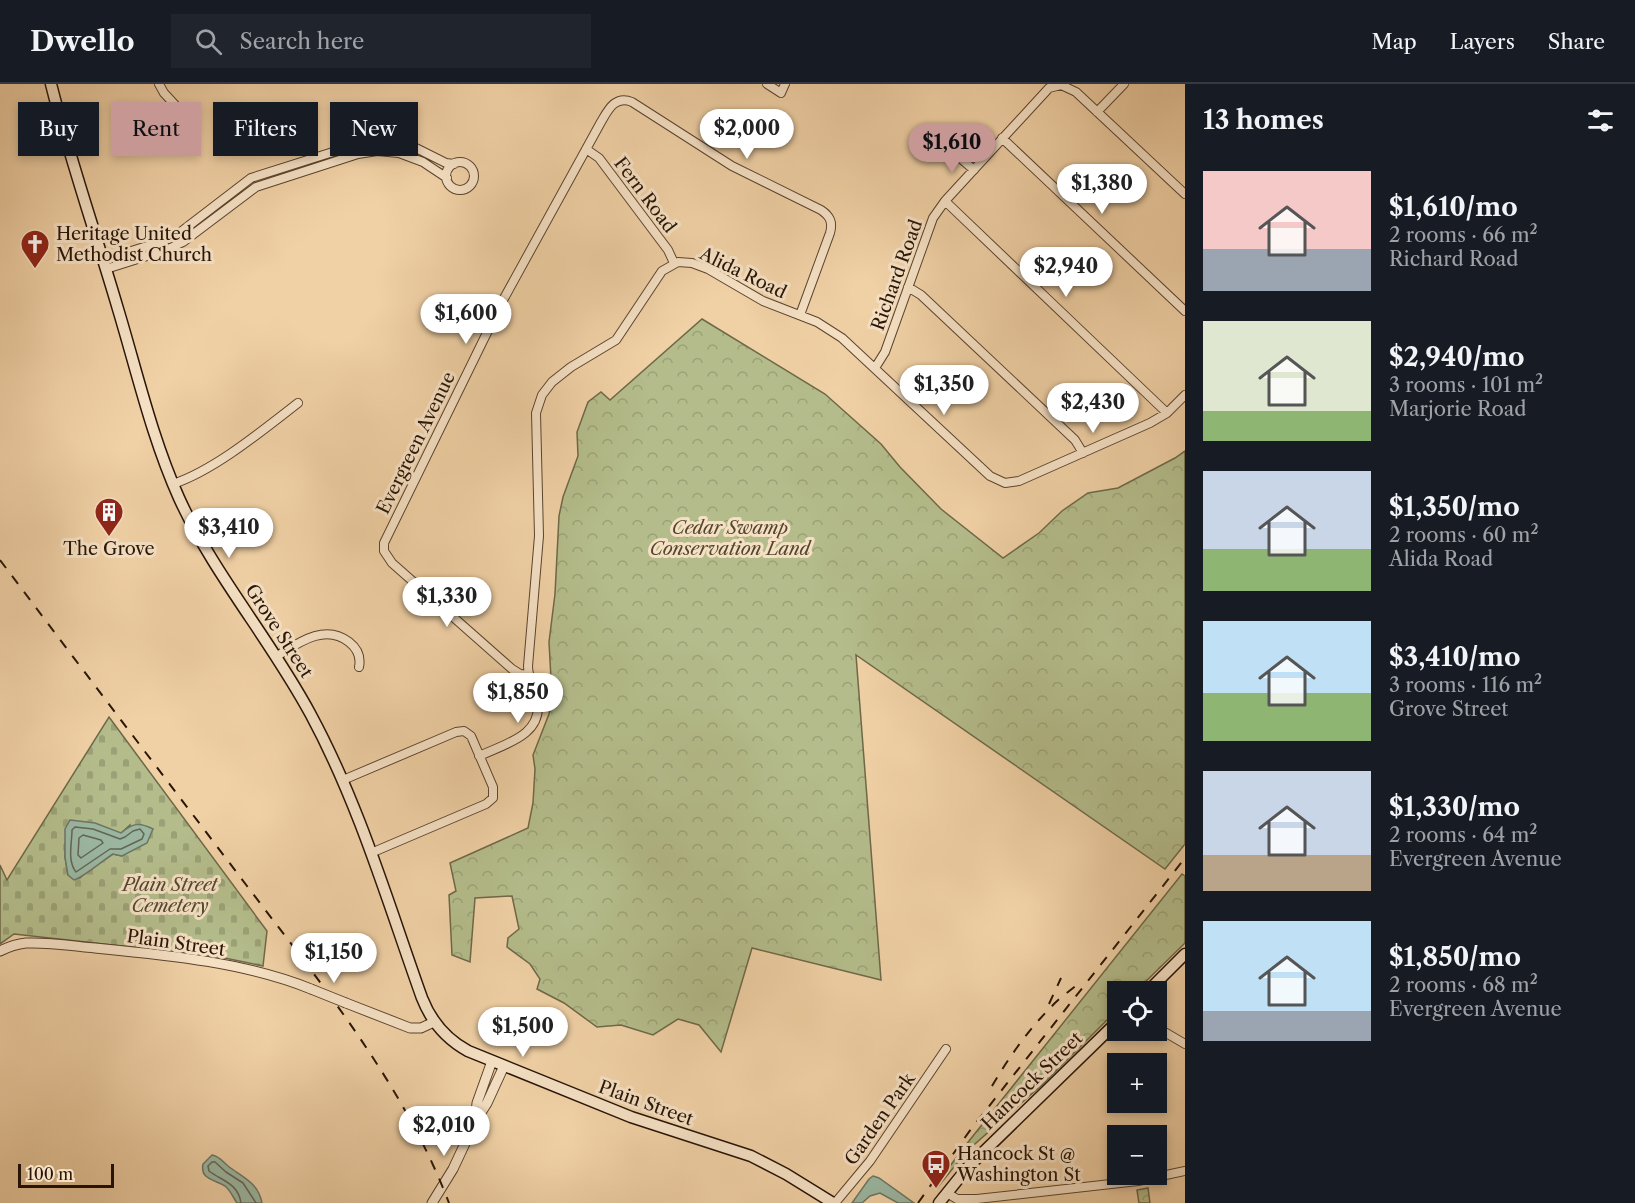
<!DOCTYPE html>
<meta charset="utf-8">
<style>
:root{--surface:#171b24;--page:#20242c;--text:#f1f3f6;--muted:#9ea1a6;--line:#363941;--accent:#c59692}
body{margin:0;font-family:"Libre Caslon Text",serif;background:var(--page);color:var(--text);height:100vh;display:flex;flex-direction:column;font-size:22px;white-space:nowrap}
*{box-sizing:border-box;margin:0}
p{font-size:20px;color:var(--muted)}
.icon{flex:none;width:33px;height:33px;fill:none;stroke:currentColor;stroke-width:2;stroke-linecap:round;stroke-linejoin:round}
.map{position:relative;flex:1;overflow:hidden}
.details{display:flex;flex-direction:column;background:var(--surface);width:450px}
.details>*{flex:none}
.banner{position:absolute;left:18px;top:18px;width:570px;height:54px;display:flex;gap:12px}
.tools{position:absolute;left:1107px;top:897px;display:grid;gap:12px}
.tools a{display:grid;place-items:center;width:60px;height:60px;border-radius:0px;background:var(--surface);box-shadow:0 3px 9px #0003;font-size:30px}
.scale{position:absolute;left:18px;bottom:15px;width:96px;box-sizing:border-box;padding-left:6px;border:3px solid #281506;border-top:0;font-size:16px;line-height:21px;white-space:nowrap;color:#281506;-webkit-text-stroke:4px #f5e0c4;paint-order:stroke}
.price{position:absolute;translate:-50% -51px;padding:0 14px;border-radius:21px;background:#fff;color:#222;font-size:20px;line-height:39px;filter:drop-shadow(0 2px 3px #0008)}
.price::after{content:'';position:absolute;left:50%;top:36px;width:18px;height:14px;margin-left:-9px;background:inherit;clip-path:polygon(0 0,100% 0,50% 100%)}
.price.active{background:var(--accent);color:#111}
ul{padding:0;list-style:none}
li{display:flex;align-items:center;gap:18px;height:150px;padding:0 18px}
li span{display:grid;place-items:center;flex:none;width:168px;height:120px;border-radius:0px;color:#555}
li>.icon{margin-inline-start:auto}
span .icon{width:72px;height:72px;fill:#fffc;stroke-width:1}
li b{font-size:26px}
h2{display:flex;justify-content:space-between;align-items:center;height:72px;padding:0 18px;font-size:26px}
.tag{padding:0 21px;border-radius:0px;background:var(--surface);box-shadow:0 3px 9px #0003;font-size:21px;line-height:54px}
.tag.active{background:var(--accent);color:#111}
header{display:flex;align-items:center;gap:36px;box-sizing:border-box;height:84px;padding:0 30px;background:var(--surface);border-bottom:2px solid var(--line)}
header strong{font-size:28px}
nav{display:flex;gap:33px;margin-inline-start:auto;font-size:21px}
.search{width:420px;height:54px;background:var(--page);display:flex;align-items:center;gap:15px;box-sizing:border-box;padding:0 21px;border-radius:0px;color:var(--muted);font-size:22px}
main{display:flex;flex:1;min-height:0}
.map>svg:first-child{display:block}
.cemetery{fill:url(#cemetery-stones);stroke:#6e6848;stroke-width:1.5;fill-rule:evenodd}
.park{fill:url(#park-crowns);stroke:#6e6848;stroke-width:1.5}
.water{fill:#9bb7a2;stroke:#6d7664;stroke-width:1.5}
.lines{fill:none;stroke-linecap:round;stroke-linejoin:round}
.shore{stroke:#626654;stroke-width:1.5}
.minor-casing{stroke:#5a442e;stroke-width:10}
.tertiary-casing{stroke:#5a442e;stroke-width:11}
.secondary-casing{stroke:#281506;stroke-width:13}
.minor{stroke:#f5e0c4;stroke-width:8}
.tertiary{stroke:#f5e0c4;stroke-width:9}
.secondary{stroke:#f5e0c4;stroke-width:10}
.rail{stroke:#281506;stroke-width:2;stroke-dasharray:10 10;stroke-linecap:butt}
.tertiary-bridge-casing{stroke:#5a442e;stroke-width:11;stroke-linecap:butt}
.tertiary-bridge{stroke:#f5e0c4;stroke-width:9}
.labels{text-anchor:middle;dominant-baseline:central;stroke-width:6;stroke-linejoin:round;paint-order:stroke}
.street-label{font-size:18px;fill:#281506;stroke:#f5e0c4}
.poi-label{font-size:18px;fill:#281506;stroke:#f5e0c4;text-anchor:start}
.park-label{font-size:18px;font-style:italic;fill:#52472e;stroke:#f5e0c4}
</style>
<header>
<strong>Dwello</strong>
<div class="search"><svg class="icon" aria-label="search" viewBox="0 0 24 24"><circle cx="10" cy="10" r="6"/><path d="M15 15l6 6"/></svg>Search here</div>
<nav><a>Map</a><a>Layers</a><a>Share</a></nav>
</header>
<main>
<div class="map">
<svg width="1185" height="1119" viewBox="0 0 1185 1119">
<defs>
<pattern id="cemetery-stones" width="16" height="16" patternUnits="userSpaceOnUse" patternTransform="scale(1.5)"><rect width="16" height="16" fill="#b4bc8b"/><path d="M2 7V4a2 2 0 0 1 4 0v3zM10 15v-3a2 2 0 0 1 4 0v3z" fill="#9ba176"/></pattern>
<pattern id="park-crowns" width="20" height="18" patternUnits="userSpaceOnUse" patternTransform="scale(1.5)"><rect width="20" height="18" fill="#b4bc8b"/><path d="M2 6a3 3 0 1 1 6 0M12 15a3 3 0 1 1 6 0" fill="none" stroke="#9ba176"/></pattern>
</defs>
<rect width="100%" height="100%" fill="#f0d0a5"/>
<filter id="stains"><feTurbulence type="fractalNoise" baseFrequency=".00333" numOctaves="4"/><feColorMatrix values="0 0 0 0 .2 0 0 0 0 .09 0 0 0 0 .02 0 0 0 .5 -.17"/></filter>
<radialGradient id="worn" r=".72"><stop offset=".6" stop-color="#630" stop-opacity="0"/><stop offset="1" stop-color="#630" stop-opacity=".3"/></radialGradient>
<path class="cemetery" d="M109,633L267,847L263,882L220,873L14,850L0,860V781L7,796ZM130,741L133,765L122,772L113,770L87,787L80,794L68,791L65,773L66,748L121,749Z"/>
<path class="park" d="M702,235L825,310L881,360L900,383L941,425L1003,474L1039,449L1062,427L1088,409L1118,404L1175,374L1185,367V760L1165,785L856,571L881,896L752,864L721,968L699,941L678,935L653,951L621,941L597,943L564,919L537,905L540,895L530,880L507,863L508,854L519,845L512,812L475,814L470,878L452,871L449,811L456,807L450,779L528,744L533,719L535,685L533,671L549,630L552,613L549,558L555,510L559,432L563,413L578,372L577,348L588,318L601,308L610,316Z
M1182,790L1185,792V859L1136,907L1118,908L1117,926L1043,1000L967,1067L937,1104L935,1102L965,1062Z
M1148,1104L1150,1119H1139L1137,1106Z"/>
<path class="water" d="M70,736L95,739L121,749C133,739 139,738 153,745L147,759L122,772L113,770C102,777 84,793 74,796L68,791L65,773V745Z
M212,1071C219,1072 222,1077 228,1082C242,1093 258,1098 262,1119H237C233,1113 230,1106 225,1102C214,1095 200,1096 203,1080Z
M873,1092L879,1094L914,1119H898L880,1109L870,1112L862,1119H852L869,1095Z"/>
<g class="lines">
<path class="shore" d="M75,743L93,745L120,755L125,753L133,747L140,745L144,750L142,755L121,765H110L76,788C67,777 72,759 72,746Z
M83,751L101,756L103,759L81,774L78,771L79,754Z
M241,1119C238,1099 222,1097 209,1087L208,1082L212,1078H215L226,1088L243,1099L256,1119"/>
<g class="minor-casing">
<path id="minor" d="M159,0L164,9L177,23
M767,0L781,9L785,0
M1097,28L1124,0
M1002,54L1185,227
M586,65L599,74L668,166L674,179
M952,67L974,86
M446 92a14 14 0 1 1 28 0a14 14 0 1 1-28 0Z
M945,117L1167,329
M103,176L163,157L178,150L251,94L355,61L376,57L397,58L416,64L446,79L454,80
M106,185L166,166L183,158L256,103L358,70L377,67L399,69L423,78L447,94
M908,203L921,211L1075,356L1083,369
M875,284L885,268L933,134L945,117L1049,4L1061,1L1076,8L1185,110
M173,400C215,386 263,346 298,319
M277,572C298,559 325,539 349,558C358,565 361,573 359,583
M529,591L520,590L512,585L392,479L384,467V459L502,218L601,38C608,26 615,11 632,18L732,82L821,126C830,132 833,138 830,149L800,231
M479,672C505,660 545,651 537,614C534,603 528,594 528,582L539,452L536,329L542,311L552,298L571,283L616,256L662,187L678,178L692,179L708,185L763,217L817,238L842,254L990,392L1005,399L1019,397L1150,339L1167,329L1185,311
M343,696L456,648L464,647L471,652L493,703V714L486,720L371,769
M1156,943L1185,960
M947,1109L957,1115H977L1138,1097L1185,1087
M835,1119L870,1077L946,965"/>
</g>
<g class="tertiary-casing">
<path id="tertiary" d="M0,867C8,863 17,860 26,859C49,858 73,862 95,864C167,871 244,878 311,905
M346,919L410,944H421L434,938
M475,1038L477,1019L492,977
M432,1119L453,1085L475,1038L487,1019L504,982"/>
</g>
<g class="secondary-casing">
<path id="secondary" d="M51,0C70,76 96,150 118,225C137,288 152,354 179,414C214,491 271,556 311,631C359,720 388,819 422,914C431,937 446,955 468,967L631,1033L751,1072L786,1090L833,1119
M1147,908L1185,870
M939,1119L968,1083L1118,937"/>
</g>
<use href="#minor" class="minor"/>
<use href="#tertiary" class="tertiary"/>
<use href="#secondary" class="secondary"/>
<path class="rail" d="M0,476C82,585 165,694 247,802C323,902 404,1001 449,1119
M1049,920L1061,894
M992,1002C1009,973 1029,945 1052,922C1061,912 1072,906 1081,897
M918,1119L971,1045L1185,774"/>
<g class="tertiary-bridge-casing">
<path id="tertiary-bridge" d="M311,905L346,919"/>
</g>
<use href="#tertiary-bridge" class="tertiary-bridge"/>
</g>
<defs>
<g id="church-pin" transform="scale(1.5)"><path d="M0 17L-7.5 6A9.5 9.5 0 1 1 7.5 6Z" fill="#8f2418" stroke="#f5e0c4"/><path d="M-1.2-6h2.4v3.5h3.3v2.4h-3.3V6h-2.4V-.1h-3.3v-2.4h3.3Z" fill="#fff"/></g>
<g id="building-pin" transform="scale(1.5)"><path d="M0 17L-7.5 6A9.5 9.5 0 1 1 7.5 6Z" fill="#8f2418" stroke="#f5e0c4"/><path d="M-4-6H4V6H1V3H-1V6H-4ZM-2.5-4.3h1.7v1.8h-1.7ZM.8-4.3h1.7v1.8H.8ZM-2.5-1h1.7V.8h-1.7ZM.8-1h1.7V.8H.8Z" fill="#fff"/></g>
<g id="bus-pin" transform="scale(1.5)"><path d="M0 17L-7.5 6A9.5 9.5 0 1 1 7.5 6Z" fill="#8f2418" stroke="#f5e0c4"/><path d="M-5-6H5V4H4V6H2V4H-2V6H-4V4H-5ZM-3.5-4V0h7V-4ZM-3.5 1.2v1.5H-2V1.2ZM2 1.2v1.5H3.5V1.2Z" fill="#fff"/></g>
</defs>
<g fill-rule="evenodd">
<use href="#church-pin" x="35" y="160"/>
<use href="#building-pin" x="109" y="428"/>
<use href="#bus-pin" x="936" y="1080"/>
</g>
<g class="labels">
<g class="street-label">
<text transform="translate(645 111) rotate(53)">Fern Road</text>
<text transform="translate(743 189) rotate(26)">Alida Road</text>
<text transform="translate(897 191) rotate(-70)">Richard Road</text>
<text transform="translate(416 359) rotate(-64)">Evergreen Avenue</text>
<text transform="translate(279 547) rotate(57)">Grove Street</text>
<text transform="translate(176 859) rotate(8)">Plain Street</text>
<text transform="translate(1032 997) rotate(-44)">Hancock Street</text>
<text transform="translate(646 1019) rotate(20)">Plain Street</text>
<text transform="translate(880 1035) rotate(-55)">Garden Park</text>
</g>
<g class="poi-label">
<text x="56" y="150">Heritage United<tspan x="56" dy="21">Methodist Church</tspan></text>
<text x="109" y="465" text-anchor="middle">The Grove</text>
<text x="957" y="1070">Hancock St @<tspan x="957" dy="21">Washington St</tspan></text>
</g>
<g class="park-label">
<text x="730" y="444">Cedar Swamp<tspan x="730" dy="21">Conservation Land</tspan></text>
<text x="170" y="801">Plain Street<tspan x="170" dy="21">Cemetery</tspan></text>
</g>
</g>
<rect width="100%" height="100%" filter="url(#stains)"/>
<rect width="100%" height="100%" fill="url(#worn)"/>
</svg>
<div class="tools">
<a><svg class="icon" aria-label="locate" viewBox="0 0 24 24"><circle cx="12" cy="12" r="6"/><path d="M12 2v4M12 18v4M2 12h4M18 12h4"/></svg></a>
<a>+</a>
<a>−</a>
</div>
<div class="scale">100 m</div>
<b class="price" style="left:747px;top:76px">$2,000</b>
<b class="price active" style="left:952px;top:90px">$1,610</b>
<b class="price" style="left:1102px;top:131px">$1,380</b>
<b class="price" style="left:1066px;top:214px">$2,940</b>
<b class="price" style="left:466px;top:261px">$1,600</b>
<b class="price" style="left:944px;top:332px">$1,350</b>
<b class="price" style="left:1093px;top:350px">$2,430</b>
<b class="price" style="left:229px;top:475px">$3,410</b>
<b class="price" style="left:447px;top:544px">$1,330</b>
<b class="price" style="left:518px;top:640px">$1,850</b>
<b class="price" style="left:334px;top:900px">$1,150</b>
<b class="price" style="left:523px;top:974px">$1,500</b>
<b class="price" style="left:444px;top:1073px">$2,010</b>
<div class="banner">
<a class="tag">Buy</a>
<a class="tag active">Rent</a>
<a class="tag">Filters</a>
<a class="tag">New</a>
</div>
</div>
<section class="details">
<h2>13 homes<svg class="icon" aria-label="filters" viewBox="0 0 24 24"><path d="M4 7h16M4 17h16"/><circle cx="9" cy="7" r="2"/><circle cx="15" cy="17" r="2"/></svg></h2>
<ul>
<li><span style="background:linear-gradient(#f6c9c9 65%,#9aa5b1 0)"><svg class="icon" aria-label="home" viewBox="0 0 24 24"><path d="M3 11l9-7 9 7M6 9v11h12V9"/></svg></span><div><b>$1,610/mo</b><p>2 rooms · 66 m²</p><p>Richard Road</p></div></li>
<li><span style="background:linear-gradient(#dfe7d0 75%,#8fb573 0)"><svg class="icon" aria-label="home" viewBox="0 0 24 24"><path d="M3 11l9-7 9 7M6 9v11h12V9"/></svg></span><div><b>$2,940/mo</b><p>3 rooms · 101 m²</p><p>Marjorie Road</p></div></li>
<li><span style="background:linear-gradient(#c9d6e8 65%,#8fb573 0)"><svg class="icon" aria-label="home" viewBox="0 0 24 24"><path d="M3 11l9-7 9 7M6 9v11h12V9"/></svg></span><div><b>$1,350/mo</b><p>2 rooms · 60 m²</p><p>Alida Road</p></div></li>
<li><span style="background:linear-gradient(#bfe0f5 60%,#8fb573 0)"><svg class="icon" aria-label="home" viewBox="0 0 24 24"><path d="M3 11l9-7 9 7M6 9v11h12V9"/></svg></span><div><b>$3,410/mo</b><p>3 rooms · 116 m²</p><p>Grove Street</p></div></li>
<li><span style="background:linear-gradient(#c9d6e8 70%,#b9a48a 0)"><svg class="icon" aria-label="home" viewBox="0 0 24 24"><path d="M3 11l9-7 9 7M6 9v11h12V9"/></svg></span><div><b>$1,330/mo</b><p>2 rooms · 64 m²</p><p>Evergreen Avenue</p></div></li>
<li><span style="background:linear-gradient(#bfe0f5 75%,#9aa5b1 0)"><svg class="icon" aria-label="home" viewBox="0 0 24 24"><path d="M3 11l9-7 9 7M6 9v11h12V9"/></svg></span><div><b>$1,850/mo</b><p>2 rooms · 68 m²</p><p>Evergreen Avenue</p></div></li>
</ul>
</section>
</main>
